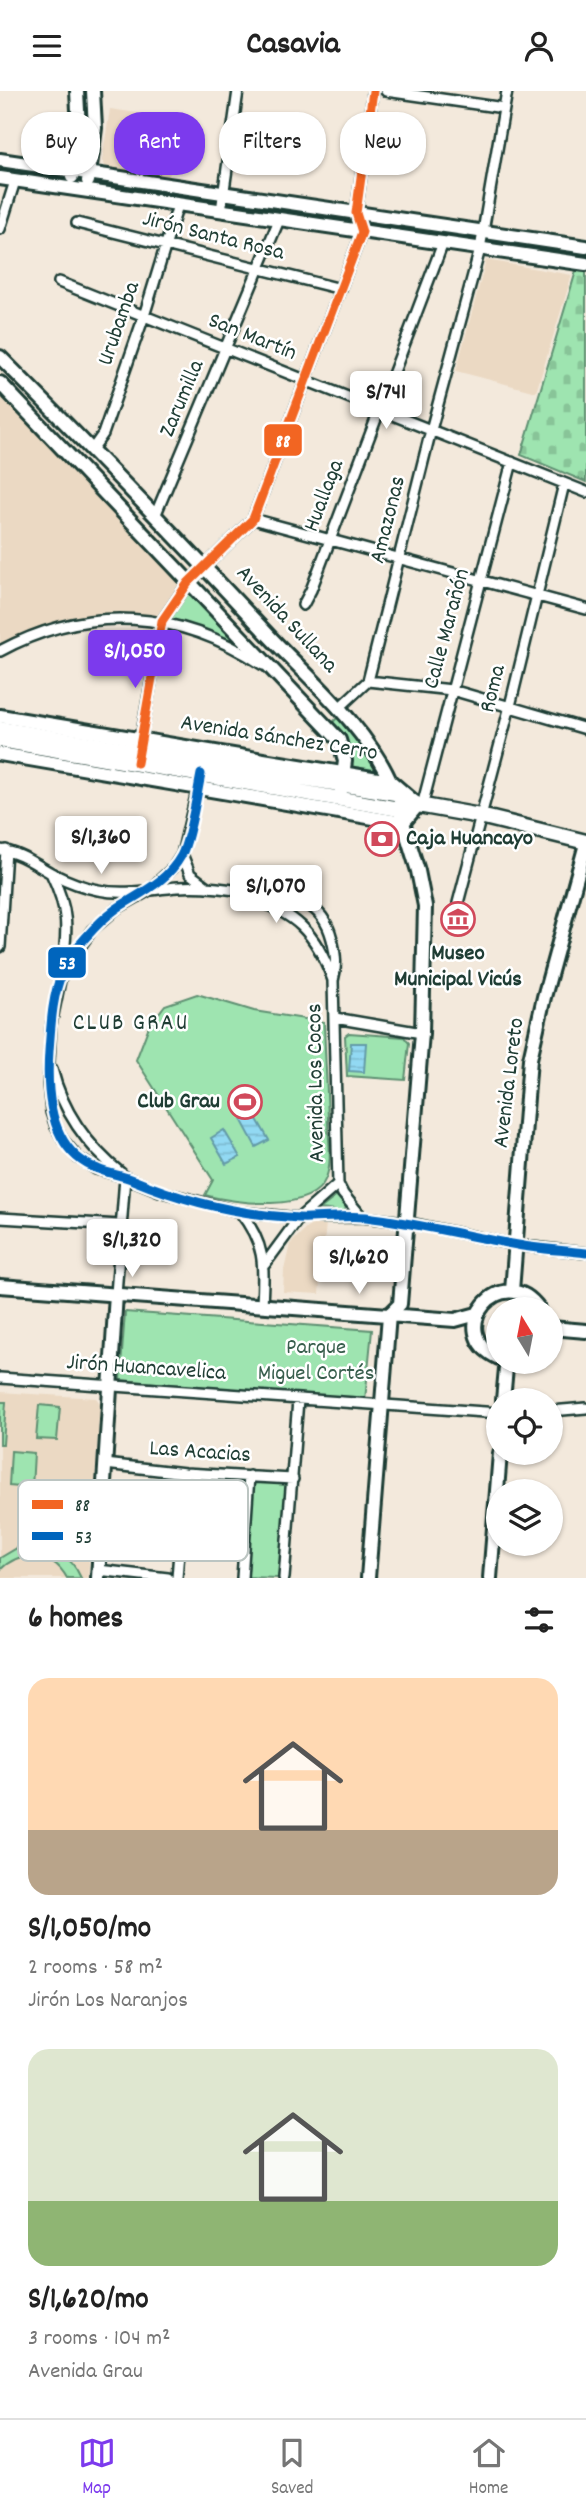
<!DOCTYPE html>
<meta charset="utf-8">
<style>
:root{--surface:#fff;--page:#f2f2f2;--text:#222;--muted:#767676;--line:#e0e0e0;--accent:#7c3aed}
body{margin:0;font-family:Dekko,sans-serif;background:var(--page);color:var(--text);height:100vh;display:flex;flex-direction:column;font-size:26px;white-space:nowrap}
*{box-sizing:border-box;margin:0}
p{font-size:23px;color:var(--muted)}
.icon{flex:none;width:38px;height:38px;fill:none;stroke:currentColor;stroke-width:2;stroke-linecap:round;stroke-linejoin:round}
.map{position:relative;height:1487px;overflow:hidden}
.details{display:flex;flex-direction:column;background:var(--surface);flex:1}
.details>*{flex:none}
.hud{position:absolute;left:21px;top:21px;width:544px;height:63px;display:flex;gap:14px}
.needle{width:46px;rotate:350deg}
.controls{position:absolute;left:486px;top:1206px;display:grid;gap:14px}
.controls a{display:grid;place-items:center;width:77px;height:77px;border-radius:50%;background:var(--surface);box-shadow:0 2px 5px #0004;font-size:35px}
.price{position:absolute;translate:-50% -60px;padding:0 16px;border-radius:7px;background:#fff;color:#222;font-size:23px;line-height:46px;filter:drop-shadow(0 2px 4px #0008)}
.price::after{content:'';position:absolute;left:50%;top:42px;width:21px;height:16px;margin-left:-10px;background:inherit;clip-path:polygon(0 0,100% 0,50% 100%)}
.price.on{background:var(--accent);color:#fff}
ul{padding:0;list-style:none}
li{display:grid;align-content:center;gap:14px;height:371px;padding:0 28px}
li span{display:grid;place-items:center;height:217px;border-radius:21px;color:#555}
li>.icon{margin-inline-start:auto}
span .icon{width:126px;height:126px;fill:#fffc;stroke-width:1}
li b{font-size:30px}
h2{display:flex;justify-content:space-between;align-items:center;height:84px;padding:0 28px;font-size:30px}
.chip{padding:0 24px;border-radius:28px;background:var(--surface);box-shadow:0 2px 5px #0004;font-size:24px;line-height:63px}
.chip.on{background:var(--accent);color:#fff}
header{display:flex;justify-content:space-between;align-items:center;height:91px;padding:0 28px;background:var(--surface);font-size:32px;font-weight:700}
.dock{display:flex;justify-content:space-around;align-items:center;height:98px;border-top:2px solid var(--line);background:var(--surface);font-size:19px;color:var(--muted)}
.dock a{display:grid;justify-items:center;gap:4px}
.dock .on{color:var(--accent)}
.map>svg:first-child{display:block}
.built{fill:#ebd9c3}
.green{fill:#9ee4b0;stroke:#5e9072;stroke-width:2}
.cemetery{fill:url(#cemetery-stones);stroke:#5e9072;stroke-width:2}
.water{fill:url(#water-rules);stroke:#649ba7;stroke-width:2}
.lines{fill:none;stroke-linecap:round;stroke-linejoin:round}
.street-casing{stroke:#1f3d34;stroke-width:14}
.secondary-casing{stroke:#1f3d34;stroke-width:18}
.primary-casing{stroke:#1f3d34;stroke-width:19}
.street{stroke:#fff;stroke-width:9}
.secondary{stroke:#fff;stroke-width:12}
.primary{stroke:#fff;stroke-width:14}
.bus-1-casing{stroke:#fff;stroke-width:14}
.bus-2-casing{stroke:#fff;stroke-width:14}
.bus-1{stroke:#f26522;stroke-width:9}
.bus-2{stroke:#0065bd;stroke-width:9}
.labels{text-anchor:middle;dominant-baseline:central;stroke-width:5;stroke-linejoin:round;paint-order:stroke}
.street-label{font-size:23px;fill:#1f3d34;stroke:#fff}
.poi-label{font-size:23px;font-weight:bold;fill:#1f3d34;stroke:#fff;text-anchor:start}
.park-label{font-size:23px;fill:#385e4d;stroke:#fff}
.neighbourhood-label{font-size:24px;letter-spacing:2px;fill:#1f3d34;stroke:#fff}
.key{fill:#fff;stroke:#bcc5c2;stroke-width:2}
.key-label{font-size:19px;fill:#1f3d34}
.line-badge{stroke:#fff;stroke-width:2.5}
.badge-label{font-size:19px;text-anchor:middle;font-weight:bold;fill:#fff}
</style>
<header><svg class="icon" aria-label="menu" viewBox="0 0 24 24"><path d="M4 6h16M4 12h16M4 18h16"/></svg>Casavia<svg class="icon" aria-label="person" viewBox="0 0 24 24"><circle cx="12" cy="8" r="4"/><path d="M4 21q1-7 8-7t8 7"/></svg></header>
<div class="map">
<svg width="586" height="1487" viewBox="0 0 586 1487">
<defs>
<pattern id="cemetery-stones" width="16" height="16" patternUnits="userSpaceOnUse" patternTransform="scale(1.75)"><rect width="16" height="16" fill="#9ee4b0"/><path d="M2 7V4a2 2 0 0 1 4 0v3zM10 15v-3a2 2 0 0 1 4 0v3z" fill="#88c498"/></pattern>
<pattern id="water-rules" width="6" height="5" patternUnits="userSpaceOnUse" patternTransform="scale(1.75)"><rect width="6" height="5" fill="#92d9f3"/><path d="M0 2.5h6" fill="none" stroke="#7dbbd1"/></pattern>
</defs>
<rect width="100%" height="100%" fill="#f3e9dc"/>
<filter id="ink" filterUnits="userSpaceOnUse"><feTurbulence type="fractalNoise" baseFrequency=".0143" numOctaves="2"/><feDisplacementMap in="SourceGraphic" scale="14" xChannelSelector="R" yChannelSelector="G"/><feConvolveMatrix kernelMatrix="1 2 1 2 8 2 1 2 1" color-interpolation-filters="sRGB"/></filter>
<g filter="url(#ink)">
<path class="built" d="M110,18L179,28L169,87L106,76L102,70Z
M486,169L572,184L536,301L456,280Z
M0,281L200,488L159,525L111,531L64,541L24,554L0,567Z
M326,1132L319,1203L283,1201L284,1179L290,1153L305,1138L314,1133Z
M0,1301L96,1307L100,1312L88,1487H0Z"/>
<path class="green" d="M188,492L280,585L244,561L162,530Z
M339,625L372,665L382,684L351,678L345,652L331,633Z
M197,903L254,920L324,931C325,963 327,996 328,1028C328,1048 333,1069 326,1087C312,1123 234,1112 205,1104L213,1089L136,969L149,935L165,914Z
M349,942L404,946L409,952L405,989L347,985L345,945Z
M338,1104L346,1114L345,1121L320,1118Z
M125,1221L372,1239L365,1309L120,1289Z
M0,1311H6L3,1353H0Z
M39,1314L60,1316L57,1349L36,1348Z
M11,1360L34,1362L32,1397L9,1395Z
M253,1389L288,1394L278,1487L246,1486Z
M27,1454C51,1453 71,1464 81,1487H67C52,1460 21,1458 0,1479V1467L17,1457Z"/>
<path class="cemetery" d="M576,180L586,181V391L521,364Z"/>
<path class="water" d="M351,952H366L364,981L349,980Z
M254,1023L269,1049L256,1056L242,1030Z
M224,1039L240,1066L226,1073L211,1047Z"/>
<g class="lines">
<g class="street-casing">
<path id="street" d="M386,0L504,17
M221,120L238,0
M77,132L341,198
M0,138L15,90
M59,191L586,401
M91,360L103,343L144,225L178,114
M155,425L279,129
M253,428L586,518
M303,514L311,499L443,152
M0,560C89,512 179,519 263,574
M368,590L452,599L586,638
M338,618L368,590L431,339L480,158L507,0
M140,653L162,530L188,492L253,428L362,141L356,122L373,0
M199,692L182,763L173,777L148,800L116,818L92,839L62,880L51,934L48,992L51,1021L56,1036L63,1049L78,1067L96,1078L125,1086L162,1101L240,1121L299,1127L362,1126L406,1131L515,1154L586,1162
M422,715L512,371
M0,759C20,761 36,774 53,783C67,790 82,796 98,799C126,805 151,798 178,796C201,794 224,797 247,801C285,806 321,804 332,848C336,864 337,875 333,890L338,1093L343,1103L362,1126
M182,763L190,783L206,795
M51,782C69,819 68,839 62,878
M247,805C296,823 315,840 333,889
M458,812L510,615L564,393
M0,856L6,759
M335,927L422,942
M52,978C63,1022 87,1055 122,1083
M240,1121C266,1154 264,1174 262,1214
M0,1127L120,1134
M265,1173L299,1127L338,1093
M116,1203L125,1086
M0,1287L499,1322
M551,1320L586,1317
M105,1373L185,1382L293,1388
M98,1479L168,1487
M177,1487L185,1382
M242,1487L249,1385
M284,1487L298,1309"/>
</g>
<g class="secondary-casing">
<path id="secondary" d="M0,69L586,156
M72,86L79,39L77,0
M0,87L586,173
M88,90L95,37L93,0
M0,266C92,358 182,452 271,547C311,589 370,640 392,695
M0,292L339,649L345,670L340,707
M0,625L390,690L418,714L403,732L0,663
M0,1195L455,1229L477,1223
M512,1200L530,968L544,906L586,753
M551,1237L586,1240
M499,1267C441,1241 503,1167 539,1218
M503,1309L506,1277L510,1270
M98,1487L116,1203
M368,1487L389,1224L400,1213L422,942L425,815L418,780L401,725
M490,1487L500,1362"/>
</g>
<g class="primary-casing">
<path id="primary" d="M0,638L395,702L418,714L480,725L586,751
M0,649L399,718L418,714"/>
</g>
<use href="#street" class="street"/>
<use href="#secondary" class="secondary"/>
<use href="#primary" class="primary"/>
<g class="bus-1-casing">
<path id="bus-1" d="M137,672L162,530L188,492L253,428L362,141L356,122L373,0"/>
</g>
<g class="bus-2-casing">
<path id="bus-2" d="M201,683C197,703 190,749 181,765C166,792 140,802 116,818C99,830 69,862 62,882C52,906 51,934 49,960C46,1003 50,1061 98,1078C109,1083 122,1084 133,1089C186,1111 241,1124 298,1127C320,1128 344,1124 366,1126C416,1132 463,1144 512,1153C536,1158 562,1159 586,1162"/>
</g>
<use href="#bus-1" class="bus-1"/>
<use href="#bus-2" class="bus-2"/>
</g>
</g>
<defs>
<g id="bank-ring" transform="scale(1.75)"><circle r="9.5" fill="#fff" stroke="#d1495b" stroke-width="1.5"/><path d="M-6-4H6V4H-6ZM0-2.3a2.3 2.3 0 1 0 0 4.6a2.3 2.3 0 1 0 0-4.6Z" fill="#d1495b"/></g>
<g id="museum-ring" transform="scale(1.75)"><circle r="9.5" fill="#fff" stroke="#d1495b" stroke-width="1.5"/><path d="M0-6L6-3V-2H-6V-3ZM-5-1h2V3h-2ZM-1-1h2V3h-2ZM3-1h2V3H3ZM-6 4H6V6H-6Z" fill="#d1495b"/></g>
<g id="stadium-ring" transform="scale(1.75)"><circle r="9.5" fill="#fff" stroke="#d1495b" stroke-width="1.5"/><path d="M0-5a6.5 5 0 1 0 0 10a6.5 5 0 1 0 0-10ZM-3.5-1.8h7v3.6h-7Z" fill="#d1495b"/></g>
</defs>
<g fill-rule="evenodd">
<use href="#bank-ring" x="382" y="748"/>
<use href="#museum-ring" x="458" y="828"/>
<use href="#stadium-ring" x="245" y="1011"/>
</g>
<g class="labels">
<g class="street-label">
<text transform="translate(213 146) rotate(14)">Jirón Santa Rosa</text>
<text transform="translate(120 233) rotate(-71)">Urubamba</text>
<text transform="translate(252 247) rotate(22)">San Martín</text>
<text transform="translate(183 308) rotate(-67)">Zarumilla</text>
<text transform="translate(325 405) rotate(-69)">Huallaga</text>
<text transform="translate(389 429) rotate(-76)">Amazonas</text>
<text transform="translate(286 529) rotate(47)">Avenida Sullana</text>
<text transform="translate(448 538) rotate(-75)">Calle Marañón</text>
<text transform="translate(494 598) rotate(-76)">Roma</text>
<text transform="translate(279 648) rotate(9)">Avenida Sánchez Cerro</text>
<text transform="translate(317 992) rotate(-91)">Avenida Los Cocos</text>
<text transform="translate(510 992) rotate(-83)">Avenida Loreto</text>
<text transform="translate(146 1278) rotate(4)">Jirón Huancavelica</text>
<text transform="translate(200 1362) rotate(4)">Las Acacias</text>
</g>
<g class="poi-label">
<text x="406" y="748">Caja Huancayo</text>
<text x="458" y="863" text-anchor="middle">Museo<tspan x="458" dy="26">Municipal Vicús</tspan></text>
<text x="220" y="1011" text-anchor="end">Club Grau</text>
</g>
<g class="park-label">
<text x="316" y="1257">Parque<tspan x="316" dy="26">Miguel Cortés</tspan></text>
</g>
<g class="neighbourhood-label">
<text x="131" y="933">CLUB GRAU</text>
</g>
</g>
<rect x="18" y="1389" width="230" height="81" rx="10" class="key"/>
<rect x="32" y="1409" width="31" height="9" fill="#f26522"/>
<rect x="32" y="1441" width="31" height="8" fill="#0065bd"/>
<g class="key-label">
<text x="75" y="1420">88</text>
<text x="75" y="1452">53</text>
</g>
<g class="line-badge">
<rect x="263" y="332" width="40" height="34" rx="7" fill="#f26522"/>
<rect x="47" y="855" width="40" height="33" rx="7" fill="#0065bd"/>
</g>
<g class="badge-label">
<text x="283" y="356">88</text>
<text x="67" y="878">53</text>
</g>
</svg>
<div class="controls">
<a><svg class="needle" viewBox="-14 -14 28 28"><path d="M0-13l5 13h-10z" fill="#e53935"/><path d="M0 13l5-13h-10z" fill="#767676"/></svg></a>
<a><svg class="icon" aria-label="locate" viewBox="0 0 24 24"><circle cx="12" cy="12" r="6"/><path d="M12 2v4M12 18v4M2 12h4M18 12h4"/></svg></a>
<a><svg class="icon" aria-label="layers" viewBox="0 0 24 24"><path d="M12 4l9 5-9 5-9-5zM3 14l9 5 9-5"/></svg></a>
</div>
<b class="price" style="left:386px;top:340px">S/741</b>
<b class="price on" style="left:135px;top:599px">S/1,050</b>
<b class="price" style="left:101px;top:785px">S/1,360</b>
<b class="price" style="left:276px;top:834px">S/1,070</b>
<b class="price" style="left:132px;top:1188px">S/1,320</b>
<b class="price" style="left:359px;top:1205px">S/1,620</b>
<div class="hud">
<a class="chip">Buy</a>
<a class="chip on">Rent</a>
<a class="chip">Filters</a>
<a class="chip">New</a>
</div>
</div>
<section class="details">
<h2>6 homes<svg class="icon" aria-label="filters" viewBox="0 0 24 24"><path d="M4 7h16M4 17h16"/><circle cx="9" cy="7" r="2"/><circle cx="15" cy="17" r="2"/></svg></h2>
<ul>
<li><span style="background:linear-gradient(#ffd9b3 70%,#b9a48a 0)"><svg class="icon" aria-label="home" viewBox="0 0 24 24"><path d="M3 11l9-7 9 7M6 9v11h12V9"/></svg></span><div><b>S/1,050/mo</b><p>2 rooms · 58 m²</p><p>Jirón Los Naranjos</p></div></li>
<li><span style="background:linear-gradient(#dfe7d0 70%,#8fb573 0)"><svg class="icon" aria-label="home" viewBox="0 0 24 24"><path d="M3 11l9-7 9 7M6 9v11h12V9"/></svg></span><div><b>S/1,620/mo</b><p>3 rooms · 104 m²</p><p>Avenida Grau</p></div></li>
</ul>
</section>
<nav class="dock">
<a class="on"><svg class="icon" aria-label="map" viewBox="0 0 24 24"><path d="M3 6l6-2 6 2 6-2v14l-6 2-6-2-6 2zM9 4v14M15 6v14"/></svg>Map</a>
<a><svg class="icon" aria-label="saved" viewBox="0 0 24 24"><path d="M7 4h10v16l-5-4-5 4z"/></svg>Saved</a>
<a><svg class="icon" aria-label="home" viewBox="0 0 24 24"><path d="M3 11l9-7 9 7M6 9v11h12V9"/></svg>Home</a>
</nav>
